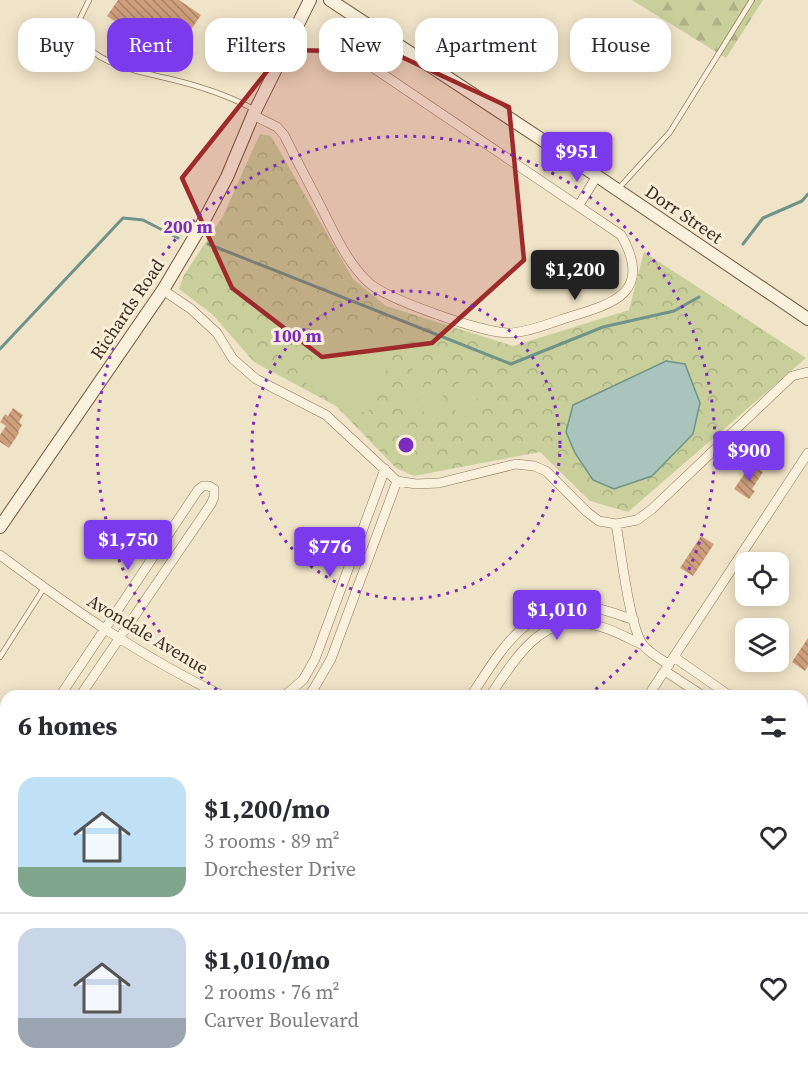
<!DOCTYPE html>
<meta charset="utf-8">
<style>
:root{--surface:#fff;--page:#f2f2f3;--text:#2b2b33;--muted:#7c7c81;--line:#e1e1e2;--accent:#7c3aed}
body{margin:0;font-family:"Source Serif 4",serif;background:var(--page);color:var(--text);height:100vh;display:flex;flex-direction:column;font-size:22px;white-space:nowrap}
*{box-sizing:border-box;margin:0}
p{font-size:20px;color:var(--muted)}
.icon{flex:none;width:33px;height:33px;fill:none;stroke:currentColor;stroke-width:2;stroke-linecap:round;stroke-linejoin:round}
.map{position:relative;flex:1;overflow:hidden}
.panel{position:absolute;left:0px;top:690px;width:808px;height:386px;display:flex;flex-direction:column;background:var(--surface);border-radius:18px 18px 0 0;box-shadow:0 3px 15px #0003}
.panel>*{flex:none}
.guide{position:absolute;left:18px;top:18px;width:772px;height:54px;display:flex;gap:12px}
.fabs{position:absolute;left:735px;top:552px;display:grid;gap:12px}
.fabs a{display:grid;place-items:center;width:54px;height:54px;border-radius:12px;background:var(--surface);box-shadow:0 3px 15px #0003;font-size:30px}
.price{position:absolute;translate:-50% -51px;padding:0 14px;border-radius:6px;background:var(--accent);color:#fff;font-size:20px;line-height:39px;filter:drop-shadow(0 2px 3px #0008)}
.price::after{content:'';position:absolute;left:50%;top:36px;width:18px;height:14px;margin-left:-9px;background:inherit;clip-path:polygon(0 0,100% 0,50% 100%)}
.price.on{background:#222;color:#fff}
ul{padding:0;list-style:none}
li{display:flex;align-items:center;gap:18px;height:150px;padding:0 18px}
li+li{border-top:2px solid var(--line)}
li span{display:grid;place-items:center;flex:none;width:168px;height:120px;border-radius:18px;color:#555}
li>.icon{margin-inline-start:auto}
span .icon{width:72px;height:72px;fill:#fffc;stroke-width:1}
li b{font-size:26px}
h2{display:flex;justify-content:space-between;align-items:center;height:72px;padding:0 18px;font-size:26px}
.pill{padding:0 21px;border-radius:18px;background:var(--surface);box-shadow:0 3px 15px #0003;font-size:21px;line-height:54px}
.pill.on{background:var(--accent);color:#fff}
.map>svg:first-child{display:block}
.forest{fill:url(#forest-firs)}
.park{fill:url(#park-crowns)}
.pitch{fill:#c9cf9b}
.water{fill:#a9c4bc;stroke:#6f938a;stroke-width:1.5}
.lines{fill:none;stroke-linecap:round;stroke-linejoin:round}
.stream{stroke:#6f938a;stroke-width:3}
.building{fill:url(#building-back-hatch)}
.lane-casing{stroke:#8d765c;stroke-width:6}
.street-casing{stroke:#8d765c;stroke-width:10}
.secondary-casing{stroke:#6f573f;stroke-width:14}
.lane{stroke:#faf1dc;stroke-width:4.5}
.street{stroke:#faf1dc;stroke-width:9}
.secondary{stroke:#faf1dc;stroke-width:12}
.marked{fill:#9e2a2b;fill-opacity:0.2;stroke:#9e2a2b;stroke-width:4.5;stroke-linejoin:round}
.ring{fill:none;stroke:#7b2cbf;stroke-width:3;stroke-dasharray:3 6}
.labels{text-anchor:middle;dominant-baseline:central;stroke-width:6;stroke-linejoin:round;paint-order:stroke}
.street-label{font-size:18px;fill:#3d2e20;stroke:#f7eed8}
.centre{fill:#7b2cbf;stroke:#f7eed8;stroke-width:3}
.ring-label{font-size:18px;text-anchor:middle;font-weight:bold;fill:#7b2cbf;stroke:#f7eed8;stroke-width:6;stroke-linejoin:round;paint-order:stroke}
</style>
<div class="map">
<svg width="808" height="1075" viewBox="0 0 808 1075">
<defs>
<pattern id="forest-firs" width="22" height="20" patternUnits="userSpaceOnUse" patternTransform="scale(1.5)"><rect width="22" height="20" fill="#c9cf9b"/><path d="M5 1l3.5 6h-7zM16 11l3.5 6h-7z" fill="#aeb285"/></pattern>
<pattern id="park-crowns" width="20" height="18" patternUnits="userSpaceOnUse" patternTransform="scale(1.5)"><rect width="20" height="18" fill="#c9cf9b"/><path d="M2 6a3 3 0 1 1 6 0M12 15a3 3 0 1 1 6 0" fill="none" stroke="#aeb285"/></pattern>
<pattern id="building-back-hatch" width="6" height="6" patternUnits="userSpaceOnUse" patternTransform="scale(1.5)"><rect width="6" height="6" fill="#cf9f7d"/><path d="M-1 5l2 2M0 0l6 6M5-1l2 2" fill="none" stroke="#a98266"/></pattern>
</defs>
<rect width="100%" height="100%" fill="#f0e4c8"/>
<path class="forest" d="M632,0H763L726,58Z"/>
<path class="park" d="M260,134L271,136L353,279L386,306L513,346L629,310L644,252L806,358L628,512L590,501L540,452L414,476L396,468L336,406L254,362L212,314L179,289L184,275L223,216Z"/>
<path class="pitch" d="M363,329L397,345L370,410L361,413L301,380L322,340Z
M413,367L428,374L414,407L399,400Z
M434,376L449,383L435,416L420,410Z
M461,378L482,388L469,417L448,407Z"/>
<path class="water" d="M666,361L685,364L700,403L693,434L652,476L614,489L593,480L575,453L566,432L573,405Z"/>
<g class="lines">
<path class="stream" d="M208,244L511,364L603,327L674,311L699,297
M743,244L763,218L802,201L808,194
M0,349L123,218L143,220L178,238"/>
</g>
<path class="building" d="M118,0H179L201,15L178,49L181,51L169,69L111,30L116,22L107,16Z
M13,408L23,415L19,422L22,425L18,432L19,433L9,448L0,442V435L6,426L0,422L5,414L8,416Z
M751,464L763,472L752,489L755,491L749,499L734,489Z
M701,536L714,544L693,576L680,568Z
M808,638V666L805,671L792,662Z"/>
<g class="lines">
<g class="lane-casing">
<path id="lane" d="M89,0L73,33C99,65 128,69 166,78C196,85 226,94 253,109
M619,188L670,132L752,0
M0,657L44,588"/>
</g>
<g class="street-casing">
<path id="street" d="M376,69L394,42
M253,115L277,127L284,135C297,161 311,187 324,213C336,237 348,263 368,282C386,299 483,333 508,333C525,333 549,324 566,318C613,304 654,293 621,235L341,46
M579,205L597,176
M163,290L191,309L217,333L233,359L256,379L326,415L397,481L416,484L439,483L516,464L534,466L546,471L587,512L599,521L616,524L637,520L652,509L792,376L808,372
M616,524C621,550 629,626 643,645C648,652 661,659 669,665
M0,555C71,608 143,658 223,696
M674,657L730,696
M665,671L703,696
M60,696L198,490L203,486H209L214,489V497L211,504L80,696
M284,696L303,680L315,659L385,469
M307,696L313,690L331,659L397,481
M471,696C502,649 528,599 594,608C608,610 621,616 634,620
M490,696C512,664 536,620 581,623C603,624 623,636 643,645
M648,696L808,453
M802,746L808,737
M0,786L6,777
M0,818L6,809
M0,851L6,864
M802,938L808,942
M264,1070L272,1075
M743,1070L751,1075
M1,1075L6,1068
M22,1075L26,1070
M196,1075L200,1070
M216,1075L220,1070
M395,1075L398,1070
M567,1075L570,1070"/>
</g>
<g class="secondary-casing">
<path id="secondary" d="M330,0L597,176L808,319
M0,527L163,290L201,226L227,177L253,115L310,0"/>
</g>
<use href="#lane" class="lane"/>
<use href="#street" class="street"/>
<use href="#secondary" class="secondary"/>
</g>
<path class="marked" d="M284,50L391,52L509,107L524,260L432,343L322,357L232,288L182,178Z"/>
<g class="ring">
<circle cx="406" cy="445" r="154"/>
<path d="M224 695A309 309 0 1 1 588 695"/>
</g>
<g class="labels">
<g class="street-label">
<text transform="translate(684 214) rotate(34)">Dorr Street</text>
<text transform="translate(127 309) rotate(-56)">Richards Road</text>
<text transform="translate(148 634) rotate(31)">Avondale Avenue</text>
</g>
</g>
<circle cx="406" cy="445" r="9" class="centre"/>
<g class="ring-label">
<text x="188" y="233">200 m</text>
<text x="297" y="342">100 m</text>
</g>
</svg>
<div class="fabs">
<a><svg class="icon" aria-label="locate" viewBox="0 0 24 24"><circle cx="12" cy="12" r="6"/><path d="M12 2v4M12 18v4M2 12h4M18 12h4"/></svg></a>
<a><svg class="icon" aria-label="layers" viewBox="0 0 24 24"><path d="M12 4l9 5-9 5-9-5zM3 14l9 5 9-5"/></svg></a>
</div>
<b class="price" style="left:577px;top:183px">$951</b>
<b class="price on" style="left:575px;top:301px">$1,200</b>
<b class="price" style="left:749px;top:482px">$900</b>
<b class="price" style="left:128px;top:571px">$1,750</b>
<b class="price" style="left:330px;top:578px">$776</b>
<b class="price" style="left:557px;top:641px">$1,010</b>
<div class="guide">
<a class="pill">Buy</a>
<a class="pill on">Rent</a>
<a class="pill">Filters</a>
<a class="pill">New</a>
<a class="pill">Apartment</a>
<a class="pill">House</a>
</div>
<section class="panel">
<h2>6 homes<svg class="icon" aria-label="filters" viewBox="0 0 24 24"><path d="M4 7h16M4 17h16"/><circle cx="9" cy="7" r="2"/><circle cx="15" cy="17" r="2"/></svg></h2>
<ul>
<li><span style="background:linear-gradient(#bfe0f5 75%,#7fa58c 0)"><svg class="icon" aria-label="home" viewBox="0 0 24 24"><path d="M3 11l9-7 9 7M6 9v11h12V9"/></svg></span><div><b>$1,200/mo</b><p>3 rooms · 89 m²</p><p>Dorchester Drive</p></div><svg class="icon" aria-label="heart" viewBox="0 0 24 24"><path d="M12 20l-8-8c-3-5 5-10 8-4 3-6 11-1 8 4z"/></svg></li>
<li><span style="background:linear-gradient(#c9d6e8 75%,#9aa5b1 0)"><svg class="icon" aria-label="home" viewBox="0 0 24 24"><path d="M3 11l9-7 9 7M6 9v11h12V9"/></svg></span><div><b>$1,010/mo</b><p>2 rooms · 76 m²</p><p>Carver Boulevard</p></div><svg class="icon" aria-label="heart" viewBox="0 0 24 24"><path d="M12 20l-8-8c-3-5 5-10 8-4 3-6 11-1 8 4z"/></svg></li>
</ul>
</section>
</div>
